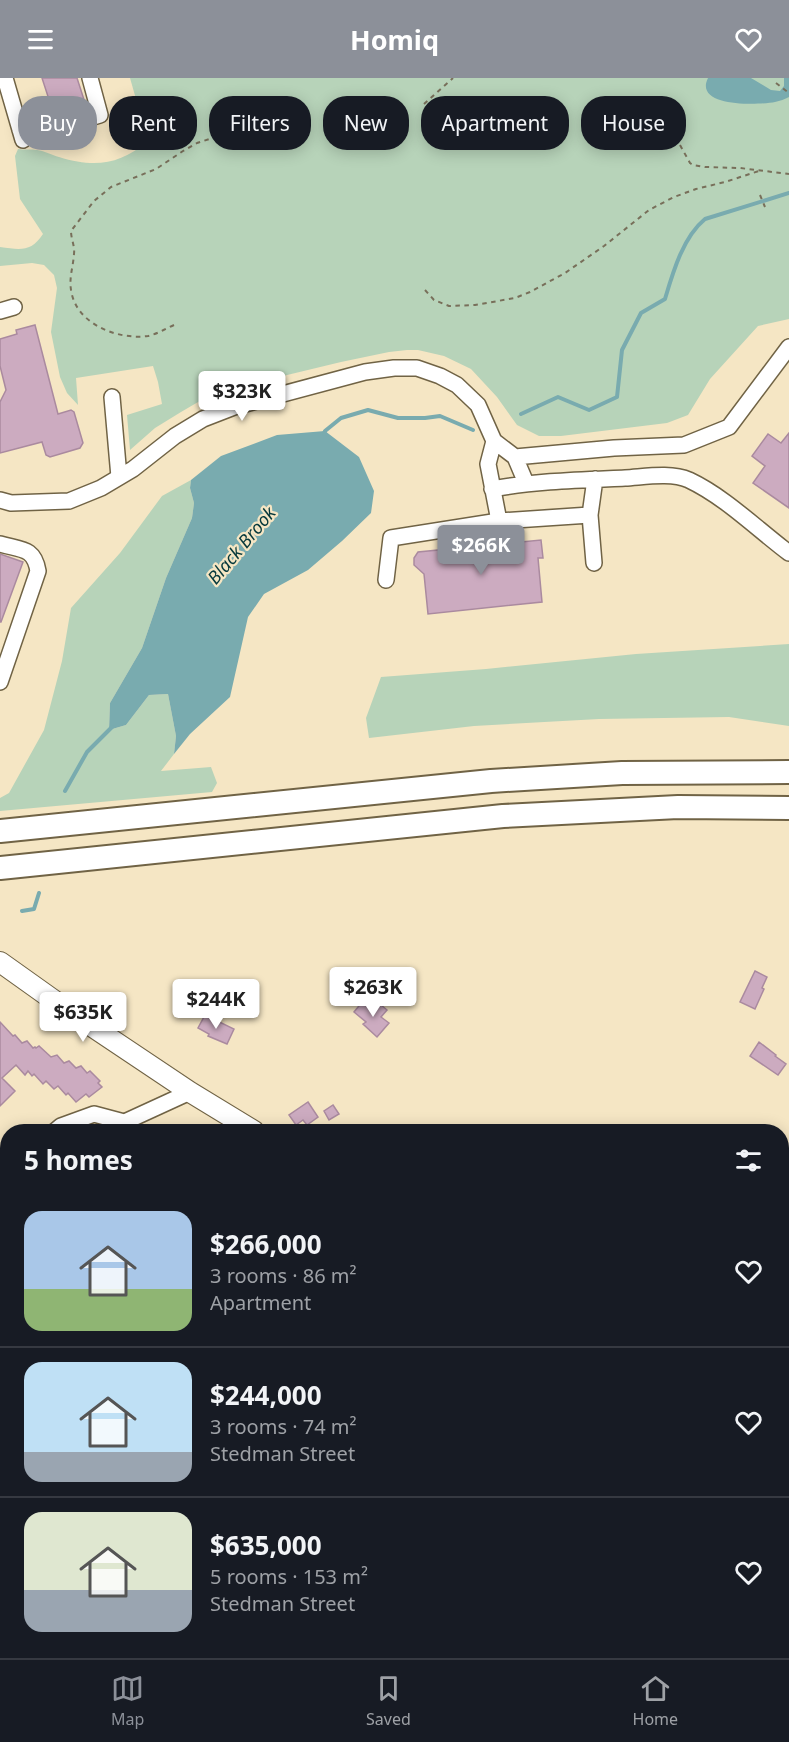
<!DOCTYPE html>
<meta charset="utf-8">
<style>
:root{--surface:#171b24;--page:#20242c;--text:#f1f3f6;--muted:#9ea1a6;--line:#363941;--accent:#8c9099}
body{margin:0;font-family:"Noto Sans",sans-serif;background:var(--page);color:var(--text);height:100vh;display:flex;flex-direction:column;font-size:22px;white-space:nowrap}
*{box-sizing:border-box;margin:0}
p{font-size:20px;color:var(--muted)}
.icon{flex:none;width:33px;height:33px;fill:none;stroke:currentColor;stroke-width:2;stroke-linecap:round;stroke-linejoin:round}
.map{position:relative;flex:1;overflow:hidden}
.details{position:absolute;left:0px;top:1046px;width:789px;height:536px;display:flex;flex-direction:column;background:var(--surface);border-radius:24px 24px 0 0;box-shadow:0 3px 15px #0003}
.details>*{flex:none}
.top-card{position:absolute;left:18px;top:18px;width:753px;height:54px;display:flex;gap:12px}
.price{position:absolute;translate:-50% -51px;padding:0 14px;border-radius:6px;background:#fff;color:#222;font-size:20px;line-height:39px;filter:drop-shadow(0 2px 3px #0008)}
.price::after{content:'';position:absolute;left:50%;top:36px;width:18px;height:14px;margin-left:-9px;background:inherit;clip-path:polygon(0 0,100% 0,50% 100%)}
.price.active{background:var(--accent);color:#fff}
ul{padding:0;list-style:none}
li{display:flex;align-items:center;gap:18px;height:150px;padding:0 24px}
li+li{border-top:2px solid var(--line)}
li span{display:grid;place-items:center;flex:none;width:168px;height:120px;border-radius:18px;color:#555}
li>.icon{margin-inline-start:auto}
span .icon{width:72px;height:72px;fill:#fffc;stroke-width:1}
li b{font-size:26px}
h2{display:flex;justify-content:space-between;align-items:center;height:72px;padding:0 24px;font-size:26px}
.pill{padding:0 21px;border-radius:24px;background:var(--surface);box-shadow:0 3px 15px #0003;font-size:21px;line-height:54px}
.pill.active{background:var(--accent);color:#fff}
header{display:flex;justify-content:space-between;align-items:center;height:78px;padding:0 24px;background:var(--accent);color:#fff;font-size:27px;font-weight:700}
.tab-bar{display:flex;justify-content:space-around;align-items:center;height:84px;border-top:2px solid var(--line);background:var(--surface);font-size:16px;color:var(--muted)}
.tab-bar a{display:grid;justify-items:center;gap:3px}
.tab-bar .active{color:var(--accent)}
.map>svg:first-child{display:block}
.green{fill:#b7d3b9}
.water{fill:#79abaf}
.lines{fill:none;stroke-linecap:round;stroke-linejoin:round}
.stream{stroke:#79abaf;stroke-width:4}
.building{fill:#ccabc0;stroke:#aa8a9f;stroke-width:1.5}
.minor-casing{stroke:#706345;stroke-width:18}
.major-casing{stroke:#706345;stroke-width:22}
.highway-casing{stroke:#706345;stroke-width:26}
.path{stroke:#786f5a;stroke-width:2;stroke-dasharray:4.5 4.5;stroke-linecap:butt}
.minor{stroke:#fff;stroke-width:15}
.major{stroke:#fff;stroke-width:20}
.highway{stroke:#fff;stroke-width:22}
.labels{text-anchor:middle;dominant-baseline:central;stroke-width:4.5;stroke-linejoin:round;paint-order:stroke}
.water-label{font-size:18px;font-style:italic;fill:#06393c;stroke:#f5e6c4}
</style>
<header><svg class="icon" aria-label="menu" viewBox="0 0 24 24"><path d="M4 6h16M4 12h16M4 18h16"/></svg>Homiq<svg class="icon" aria-label="heart" viewBox="0 0 24 24"><path d="M12 20l-8-8c-3-5 5-10 8-4 3-6 11-1 8 4z"/></svg></header>
<div class="map">
<svg width="789" height="1580" viewBox="0 0 789 1580">
<rect width="100%" height="100%" fill="#f5e6c4"/>
<path class="green" d="M130,0H789V241L758,248L710,301L688,337L667,345L561,358H539L517,347L497,319L471,291L444,278L418,272H407L389,274L341,284L233,310L205,320L181,334L155,350L130,372L127,337L162,326L158,304L153,288L76,300L78,327L67,315L60,299L51,254L57,210L54,197L44,187L32,185L0,188V169C21,172 31,174 43,156L20,121L15,78L18,71C24,72 31,71 37,72C45,73 52,77 59,79C95,90 119,87 148,63Z
M191,402L190,410L194,425L192,440L166,500L142,570L110,625L109,652L126,647L149,617L168,616L176,658L174,676L161,693L211,689L217,705L212,714L0,733V720L9,715L44,652L62,583L71,530L120,475L162,418Z
M789,566V648L729,639L599,641L474,648L369,660L366,640L381,599L486,591L636,576Z"/>
<path class="water" d="M708,0H751L771,12L780,13L784,8V0H789V19C785,21 780,23 775,24C761,27 693,30 708,0Z
M325,353L359,379L374,413L371,435L342,463L308,492L264,516L248,539L230,619L190,656L174,676L176,658L168,616L149,617L126,647L109,652L110,625L142,570L166,500L192,440L194,425L190,410L191,402L221,378L277,357Z"/>
<g class="lines">
<path class="stream" d="M521,336L558,319L589,332L617,319L622,272L641,235L665,221C673,194 683,159 705,141L789,115
M324,356L325,353L341,340L368,332L398,340H425L440,338L473,352
M65,713L87,674L112,649
M22,833L34,831L39,815"/>
</g>
<path class="building" d="M42,0H77L87,31L60,39L54,37Z
M35,247L58,336L71,332L74,334L83,365L80,370L50,379L46,377L42,364L0,375V324L6,312L0,288V261L17,256L16,252Z
M789,355V430L753,405L765,388L752,378L768,356L781,365Z
M541,462L543,480H538L542,524L428,536L424,496L414,487V480L418,474L448,471L447,465L456,464L457,470Z
M0,476L23,484L1,544H0Z
M755,893L767,899L762,910L764,911L755,931L740,924Z
M363,923L374,933L380,926L387,932L381,939L389,945L377,959L363,946L366,944L354,934Z
M205,937L234,951L227,966L208,958L209,956L198,950Z
M0,944L13,958L15,957L22,965L27,963L33,970L35,969L36,970L39,968L51,979L57,977L64,985L69,983L76,990L81,988L87,995L90,993L100,1003L98,1005L102,1009L89,1019L86,1016L76,1024L68,1015L66,1017L58,1008L54,1011L46,1003L43,1006L34,996L32,998L28,993L25,997L16,987L2,1000L15,1013L0,1028Z
M759,964L776,977L775,978L786,986L778,997L750,978Z
M308,1024L318,1039L307,1047L303,1042L296,1047L289,1037Z
M333,1027L339,1036L329,1042L324,1033Z"/>
<g class="lines">
<g class="minor-casing">
<path id="minor" d="M5,0L23,62
M20,52L47,45L60,49L100,37L90,0
M0,233L14,229
M112,319L119,399
M515,379L614,370L684,367L729,349L789,269
M492,411C536,403 580,402 625,400C644,399 671,394 689,402C725,419 757,451 789,475
M0,422L11,425L69,423L101,410L133,391L175,358L203,341L234,329L365,294L394,290H417L440,298L457,307L478,327L494,363L515,379L526,405
M590,437L594,485
M499,443L590,437L595,401
M0,466C21,472 34,469 38,493L0,604
M386,502L391,460L499,443L488,386L494,363
M55,1053L61,1048L94,1036L124,1044
M105,1053L190,1014
M0,1099L8,1096
M782,1124L789,1119
M782,1157L789,1179
M0,1175L8,1178
M782,1439L789,1435"/>
</g>
<g class="major-casing">
<path id="major" d="M0,884L66,931L190,1014L254,1053
M641,1574L643,1580"/>
</g>
<g class="highway-casing">
<path id="highway" d="M0,753L491,703L622,695L789,694
M0,790L503,738L678,729L789,730"/>
</g>
<path class="path" d="M776,5L789,15
M424,26L453,0
M680,67L690,85L693,87L705,89L740,90L789,96
M760,117L765,129
M425,212L434,222L449,228L475,227L515,220L530,214L565,195L604,168L649,132L674,119L696,111L725,104L762,92
M174,247C165,251 157,256 148,258C120,262 80,248 72,217C68,201 73,191 74,176C75,168 71,161 71,153L94,123L111,109L156,91L183,73L197,65L222,57L236,56"/>
<use href="#minor" class="minor"/>
<use href="#major" class="major"/>
<use href="#highway" class="highway"/>
</g>
<g class="labels">
<g class="water-label">
<text transform="translate(241 467) rotate(-50)">Black Brook</text>
</g>
</g>
</svg>
<b class="price" style="left:242px;top:344px">$323K</b>
<b class="price active" style="left:481px;top:498px">$266K</b>
<b class="price" style="left:373px;top:940px">$263K</b>
<b class="price" style="left:216px;top:952px">$244K</b>
<b class="price" style="left:83px;top:965px">$635K</b>
<div class="top-card">
<a class="pill active">Buy</a>
<a class="pill">Rent</a>
<a class="pill">Filters</a>
<a class="pill">New</a>
<a class="pill">Apartment</a>
<a class="pill">House</a>
</div>
<section class="details">
<h2>5 homes<svg class="icon" aria-label="filters" viewBox="0 0 24 24"><path d="M4 7h16M4 17h16"/><circle cx="9" cy="7" r="2"/><circle cx="15" cy="17" r="2"/></svg></h2>
<ul>
<li><span style="background:linear-gradient(#a9c7e8 65%,#8fb573 0)"><svg class="icon" aria-label="home" viewBox="0 0 24 24"><path d="M3 11l9-7 9 7M6 9v11h12V9"/></svg></span><div><b>$266,000</b><p>3 rooms · 86 m²</p><p>Apartment</p></div><svg class="icon" aria-label="heart" viewBox="0 0 24 24"><path d="M12 20l-8-8c-3-5 5-10 8-4 3-6 11-1 8 4z"/></svg></li>
<li><span style="background:linear-gradient(#bfe0f5 75%,#9aa5b1 0)"><svg class="icon" aria-label="home" viewBox="0 0 24 24"><path d="M3 11l9-7 9 7M6 9v11h12V9"/></svg></span><div><b>$244,000</b><p>3 rooms · 74 m²</p><p>Stedman Street</p></div><svg class="icon" aria-label="heart" viewBox="0 0 24 24"><path d="M12 20l-8-8c-3-5 5-10 8-4 3-6 11-1 8 4z"/></svg></li>
<li><span style="background:linear-gradient(#dfe7d0 65%,#9aa5b1 0)"><svg class="icon" aria-label="home" viewBox="0 0 24 24"><path d="M3 11l9-7 9 7M6 9v11h12V9"/></svg></span><div><b>$635,000</b><p>5 rooms · 153 m²</p><p>Stedman Street</p></div><svg class="icon" aria-label="heart" viewBox="0 0 24 24"><path d="M12 20l-8-8c-3-5 5-10 8-4 3-6 11-1 8 4z"/></svg></li>
</ul>
</section>
</div>
<nav class="tab-bar">
<a class="active"><svg class="icon" aria-label="map" viewBox="0 0 24 24"><path d="M3 6l6-2 6 2 6-2v14l-6 2-6-2-6 2zM9 4v14M15 6v14"/></svg>Map</a>
<a><svg class="icon" aria-label="saved" viewBox="0 0 24 24"><path d="M7 4h10v16l-5-4-5 4z"/></svg>Saved</a>
<a><svg class="icon" aria-label="home" viewBox="0 0 24 24"><path d="M3 11l9-7 9 7M6 9v11h12V9"/></svg>Home</a>
</nav>
